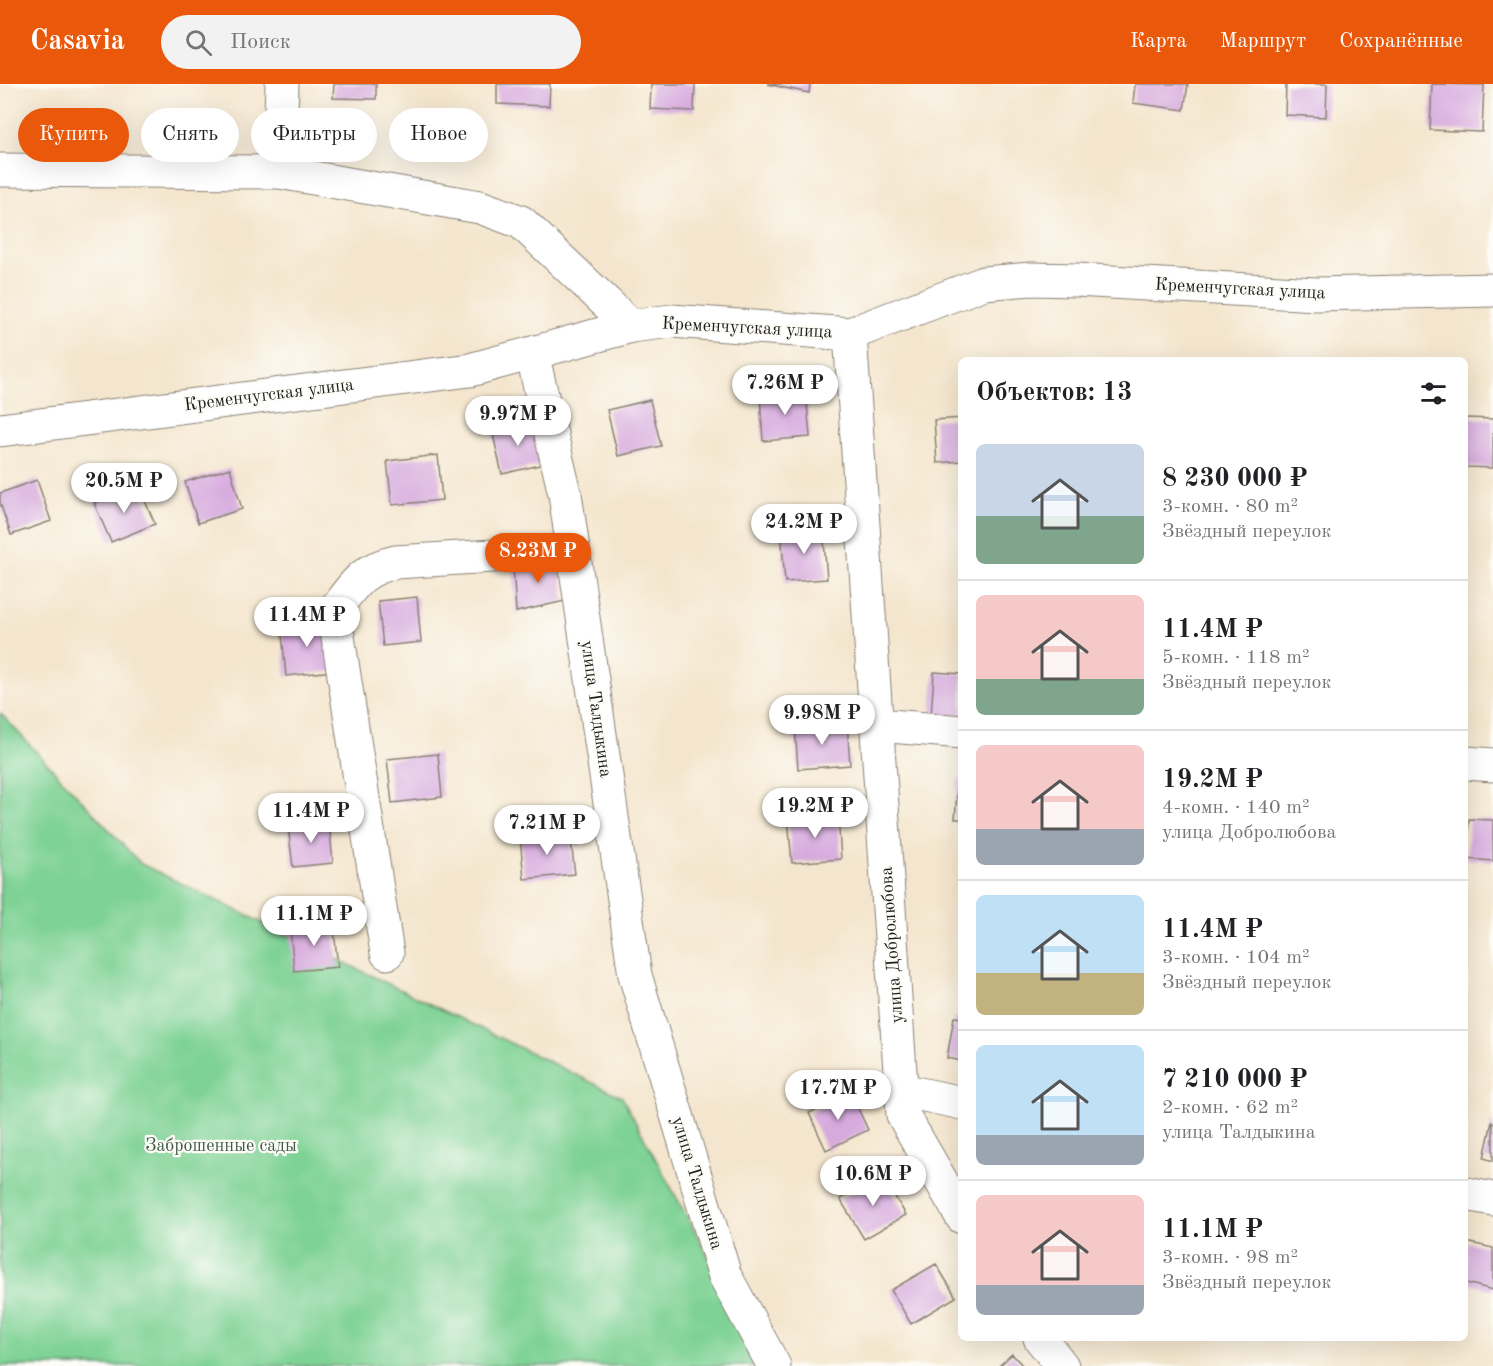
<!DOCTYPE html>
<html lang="ru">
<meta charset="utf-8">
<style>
:root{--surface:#fff;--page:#f2f2f2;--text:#202124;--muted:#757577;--line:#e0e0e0;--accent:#ea580c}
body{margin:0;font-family:"Old Standard TT",serif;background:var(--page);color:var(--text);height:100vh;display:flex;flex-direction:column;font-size:22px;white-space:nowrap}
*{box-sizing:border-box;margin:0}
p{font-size:20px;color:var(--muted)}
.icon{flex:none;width:33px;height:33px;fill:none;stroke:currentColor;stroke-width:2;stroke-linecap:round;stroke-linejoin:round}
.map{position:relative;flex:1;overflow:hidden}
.panel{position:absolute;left:958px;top:273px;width:510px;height:984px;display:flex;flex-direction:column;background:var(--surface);border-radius:9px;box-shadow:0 6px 24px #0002}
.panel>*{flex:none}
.banner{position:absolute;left:18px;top:24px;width:570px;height:54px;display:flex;gap:12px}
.price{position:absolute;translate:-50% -51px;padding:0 14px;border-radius:21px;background:#fff;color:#222;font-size:20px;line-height:39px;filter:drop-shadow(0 2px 3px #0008)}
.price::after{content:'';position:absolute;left:50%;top:36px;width:18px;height:14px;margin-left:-9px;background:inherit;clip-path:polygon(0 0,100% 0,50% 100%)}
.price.current{background:var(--accent);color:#fff}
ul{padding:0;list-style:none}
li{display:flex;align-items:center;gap:18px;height:150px;padding:0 18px}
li+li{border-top:2px solid var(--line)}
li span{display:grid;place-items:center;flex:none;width:168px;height:120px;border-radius:9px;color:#555}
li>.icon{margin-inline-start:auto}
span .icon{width:72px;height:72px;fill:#fffc;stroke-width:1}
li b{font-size:26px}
h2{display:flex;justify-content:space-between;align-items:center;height:72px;padding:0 18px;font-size:26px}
.pill{padding:0 21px;border-radius:27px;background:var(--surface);box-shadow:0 6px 24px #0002;font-size:21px;line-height:54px}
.pill.current{background:var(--accent);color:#fff}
header{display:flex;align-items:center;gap:36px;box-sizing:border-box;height:84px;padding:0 30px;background:var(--accent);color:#fff}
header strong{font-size:28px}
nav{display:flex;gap:33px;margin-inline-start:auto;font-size:21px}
.search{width:420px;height:54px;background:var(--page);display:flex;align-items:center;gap:15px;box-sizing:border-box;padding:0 21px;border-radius:33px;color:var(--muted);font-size:22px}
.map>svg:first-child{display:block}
.green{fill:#7ed294;stroke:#4d7758;stroke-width:1.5}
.building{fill:#d7aade}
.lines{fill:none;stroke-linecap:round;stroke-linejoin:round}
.street-casing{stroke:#888175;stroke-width:35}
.street{stroke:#fff;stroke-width:33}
.labels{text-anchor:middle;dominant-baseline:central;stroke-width:4.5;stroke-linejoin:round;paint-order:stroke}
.street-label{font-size:18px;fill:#1c1c1c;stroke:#fdfcf7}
.park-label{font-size:18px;fill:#3e5c46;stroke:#fdfcf7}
</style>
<header>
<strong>Casavia</strong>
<div class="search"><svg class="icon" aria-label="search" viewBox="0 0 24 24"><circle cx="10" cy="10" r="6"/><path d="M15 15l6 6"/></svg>Поиск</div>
<nav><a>Карта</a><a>Маршрут</a><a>Сохранённые</a></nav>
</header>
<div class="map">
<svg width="1493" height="1282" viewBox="0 0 1493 1282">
<rect width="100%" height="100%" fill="#fdfcf7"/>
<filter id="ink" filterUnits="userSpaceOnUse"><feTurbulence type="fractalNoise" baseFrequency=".0167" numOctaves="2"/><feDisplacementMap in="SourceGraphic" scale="12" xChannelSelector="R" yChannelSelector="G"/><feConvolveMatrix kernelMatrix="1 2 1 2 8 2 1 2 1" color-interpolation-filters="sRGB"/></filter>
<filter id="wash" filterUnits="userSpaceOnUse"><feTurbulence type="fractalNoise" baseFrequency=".008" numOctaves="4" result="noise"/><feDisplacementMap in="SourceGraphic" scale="24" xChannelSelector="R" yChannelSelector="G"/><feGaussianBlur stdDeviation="1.35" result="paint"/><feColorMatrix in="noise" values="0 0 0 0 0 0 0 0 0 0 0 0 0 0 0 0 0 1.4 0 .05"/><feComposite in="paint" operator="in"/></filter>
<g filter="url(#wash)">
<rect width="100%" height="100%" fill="#f4e6ce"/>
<path class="green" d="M0,629L141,780L622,1013L768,1282H0Z"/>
<g id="blocks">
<path class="building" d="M334,0H376V15L333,14Z
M497,0H550L549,22L497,20Z
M651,0H695L694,27L650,25Z
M767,0H810L809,9Z
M1135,0H1188L1184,26L1133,19Z
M1286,0H1327L1326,33L1285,31Z
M1432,0L1484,1L1482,48L1430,46Z
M806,308L810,353L763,357L760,311Z
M650,316L661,362L618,372L607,326Z
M962,334V377L937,379L934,336Z
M1466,334L1493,335V384L1466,383Z
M534,336L544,380L502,390L492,346Z
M438,371L442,416L392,421L387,377Z
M230,384L242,425L198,439L185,398Z
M37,396L51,437L11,451L0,419V409Z
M138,401L155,440L111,458L94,419Z
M823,444L827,495L785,498L781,447Z
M558,473L565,517L516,528L513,481Z
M417,513L421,558L383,562L378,517Z
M328,535L334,587L286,592L281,540Z
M934,588L962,590V635L931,633Z
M847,639L850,681L798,685L795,643Z
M438,670L442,713L392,719L387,675Z
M958,695H962V735H955Z
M838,731L841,775L792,779L788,734Z
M1469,735L1493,736V777L1467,775Z
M329,738L333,779L293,783L288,742Z
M570,748L575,790L524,795L520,753Z
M333,838L338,883L294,887L290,843Z
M954,933L962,934V977L947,974Z
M851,1009L868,1046L826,1066L809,1029Z
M1492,1038L1493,1039V1077L1484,1074Z
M882,1091L906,1131L864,1155L840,1115Z
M1466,1158L1493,1164V1206L1466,1199Z
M936,1180L956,1213L911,1240L891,1206Z
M1012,1270L1023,1282H999Z"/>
</g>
</g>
<g filter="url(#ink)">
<use href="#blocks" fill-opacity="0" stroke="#888175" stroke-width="1.5"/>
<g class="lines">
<g class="street-casing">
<path id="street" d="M0,86L279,88L480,123L521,138L631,242
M279,88L282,0
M850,250L903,1031L962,1133
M532,269L565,410L635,891L725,1192L774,1282
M0,346L470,286L631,242L672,237L850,250L984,199L1031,195L1076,196L1316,210L1493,206
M878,641L962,648
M1466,679L1493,681
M387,869L334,527C354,500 362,485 396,478L573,467
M901,1006L962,1019
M1466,1110L1493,1115
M1040,1254L1062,1282"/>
</g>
<use href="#street" class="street"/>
</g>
</g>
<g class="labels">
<g class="street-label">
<text transform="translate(1240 205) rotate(3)">Кременчугская улица</text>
<text transform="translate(747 244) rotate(3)">Кременчугская улица</text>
<text transform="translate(269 311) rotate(-7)">Кременчугская улица</text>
<text transform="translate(596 625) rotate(82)">улица Талдыкина</text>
<text transform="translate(892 861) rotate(-94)">улица Добролюбова</text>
<text transform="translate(697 1099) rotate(73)">улица Талдыкина</text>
</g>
<g class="park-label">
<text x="221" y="1062">Заброшенные сады</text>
</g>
</g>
</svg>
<b class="price" style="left:785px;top:332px">7.26M ₽</b>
<b class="price" style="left:518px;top:363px">9.97M ₽</b>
<b class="price" style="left:124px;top:430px">20.5M ₽</b>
<b class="price" style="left:804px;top:471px">24.2M ₽</b>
<b class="price current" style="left:538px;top:500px">8.23M ₽</b>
<b class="price" style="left:307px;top:564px">11.4M ₽</b>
<b class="price" style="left:822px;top:662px">9.98M ₽</b>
<b class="price" style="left:815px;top:755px">19.2M ₽</b>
<b class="price" style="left:311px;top:760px">11.4M ₽</b>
<b class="price" style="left:547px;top:772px">7.21M ₽</b>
<b class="price" style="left:314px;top:863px">11.1M ₽</b>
<b class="price" style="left:838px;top:1037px">17.7M ₽</b>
<b class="price" style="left:873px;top:1123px">10.6M ₽</b>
<div class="banner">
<a class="pill current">Купить</a>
<a class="pill">Снять</a>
<a class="pill">Фильтры</a>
<a class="pill">Новое</a>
</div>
<section class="panel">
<h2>Объектов: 13<svg class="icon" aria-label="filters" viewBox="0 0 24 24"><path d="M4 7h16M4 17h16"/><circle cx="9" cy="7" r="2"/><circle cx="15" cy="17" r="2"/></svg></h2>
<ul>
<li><span style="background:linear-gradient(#c9d6e8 60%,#7fa58c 0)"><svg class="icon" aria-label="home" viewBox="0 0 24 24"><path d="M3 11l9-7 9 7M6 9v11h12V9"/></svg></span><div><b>8 230 000 ₽</b><p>3-комн. · 80 m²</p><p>Звёздный переулок</p></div></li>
<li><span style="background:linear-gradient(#f6c9c9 70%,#7fa58c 0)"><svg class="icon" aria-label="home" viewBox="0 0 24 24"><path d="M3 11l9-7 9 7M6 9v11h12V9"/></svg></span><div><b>11.4M ₽</b><p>5-комн. · 118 m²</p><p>Звёздный переулок</p></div></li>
<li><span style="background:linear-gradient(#f6c9c9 70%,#9aa5b1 0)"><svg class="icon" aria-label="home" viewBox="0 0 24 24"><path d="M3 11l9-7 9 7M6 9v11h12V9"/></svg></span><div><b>19.2M ₽</b><p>4-комн. · 140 m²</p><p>улица Добролюбова</p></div></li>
<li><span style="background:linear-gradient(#bfe0f5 65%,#c2b280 0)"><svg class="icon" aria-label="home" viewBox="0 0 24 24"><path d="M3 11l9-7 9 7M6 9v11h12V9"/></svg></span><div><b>11.4M ₽</b><p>3-комн. · 104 m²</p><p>Звёздный переулок</p></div></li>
<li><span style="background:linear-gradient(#bfe0f5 75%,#9aa5b1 0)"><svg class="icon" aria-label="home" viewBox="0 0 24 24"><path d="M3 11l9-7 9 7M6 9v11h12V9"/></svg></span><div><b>7 210 000 ₽</b><p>2-комн. · 62 m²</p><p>улица Талдыкина</p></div></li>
<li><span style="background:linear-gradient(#f6c9c9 75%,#9aa5b1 0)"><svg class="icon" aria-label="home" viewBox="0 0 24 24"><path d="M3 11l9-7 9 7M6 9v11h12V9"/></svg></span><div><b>11.1M ₽</b><p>3-комн. · 98 m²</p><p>Звёздный переулок</p></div></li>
</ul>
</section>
</div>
